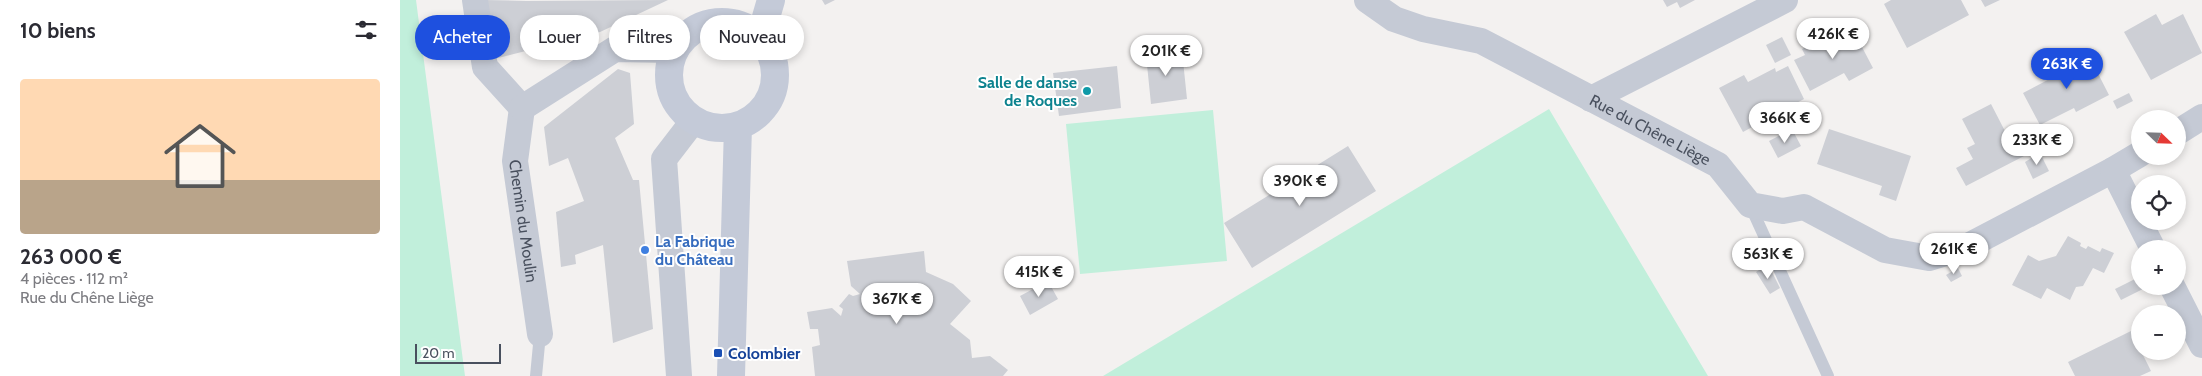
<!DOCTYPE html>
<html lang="fr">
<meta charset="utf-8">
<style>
:root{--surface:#fff;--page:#f7f7f7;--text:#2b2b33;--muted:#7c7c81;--accent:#1e50df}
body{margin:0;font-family:Cabin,sans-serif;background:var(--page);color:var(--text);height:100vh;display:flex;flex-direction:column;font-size:19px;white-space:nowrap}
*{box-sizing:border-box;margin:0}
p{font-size:16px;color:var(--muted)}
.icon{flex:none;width:28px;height:28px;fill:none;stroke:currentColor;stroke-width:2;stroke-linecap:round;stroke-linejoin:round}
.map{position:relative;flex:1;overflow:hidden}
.side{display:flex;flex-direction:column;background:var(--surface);width:400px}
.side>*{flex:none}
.top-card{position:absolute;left:15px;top:15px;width:475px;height:45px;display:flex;gap:10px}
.needle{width:32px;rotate:113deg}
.tools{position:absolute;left:1731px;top:110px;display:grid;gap:10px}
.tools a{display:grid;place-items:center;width:55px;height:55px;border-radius:50%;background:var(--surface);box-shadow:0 2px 8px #0003;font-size:25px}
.scale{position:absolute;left:15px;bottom:12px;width:86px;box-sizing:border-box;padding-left:5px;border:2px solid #49505e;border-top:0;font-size:14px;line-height:18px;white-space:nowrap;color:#49505e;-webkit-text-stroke:4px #fff;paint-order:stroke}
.price{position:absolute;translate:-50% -42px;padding:0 11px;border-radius:18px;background:#fff;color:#222;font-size:16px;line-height:32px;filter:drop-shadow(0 1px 2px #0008)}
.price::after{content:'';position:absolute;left:50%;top:30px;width:15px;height:11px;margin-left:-8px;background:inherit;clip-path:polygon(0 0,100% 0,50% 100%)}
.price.active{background:var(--accent);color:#fff}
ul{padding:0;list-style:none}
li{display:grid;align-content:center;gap:10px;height:265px;padding:0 20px}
li span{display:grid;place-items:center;height:155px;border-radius:5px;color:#555}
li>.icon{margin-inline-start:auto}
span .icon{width:90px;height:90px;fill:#fffc;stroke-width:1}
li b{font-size:21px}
h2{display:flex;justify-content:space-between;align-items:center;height:60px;padding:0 20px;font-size:21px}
.pill{padding:0 18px;border-radius:22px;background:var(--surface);box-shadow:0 2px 8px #0003;font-size:18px;line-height:45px}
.pill.active{background:var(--accent);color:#fff}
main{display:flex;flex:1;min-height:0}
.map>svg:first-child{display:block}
.green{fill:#c1efdb}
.building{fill:#cdcfd5}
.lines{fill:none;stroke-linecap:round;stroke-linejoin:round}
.lane{stroke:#c5cad5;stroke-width:12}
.street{stroke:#c5cad5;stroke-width:26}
.secondary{stroke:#c4cad8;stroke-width:28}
.culture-dot{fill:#0f9aa8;stroke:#fff;stroke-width:2}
.shop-dot{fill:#3f7fe0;stroke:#fff;stroke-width:2}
.transit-dot{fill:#1a4fb4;stroke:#fff;stroke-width:2}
.labels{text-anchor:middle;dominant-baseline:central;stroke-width:4;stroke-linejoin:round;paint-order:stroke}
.culture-label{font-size:16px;font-weight:bold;fill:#0d838f;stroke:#fff;text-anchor:end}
.street-label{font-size:16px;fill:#49505e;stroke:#fff}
.shop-label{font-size:16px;font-weight:bold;fill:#366cbe;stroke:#fff;text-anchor:start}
.transit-label{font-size:16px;font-weight:bold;fill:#164399;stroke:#fff;text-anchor:start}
</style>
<main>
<section class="side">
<h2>10 biens<svg class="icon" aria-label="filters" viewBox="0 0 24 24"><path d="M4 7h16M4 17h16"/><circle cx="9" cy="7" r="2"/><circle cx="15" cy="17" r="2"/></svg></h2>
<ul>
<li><span style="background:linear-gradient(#ffd9b3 65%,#b9a48a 0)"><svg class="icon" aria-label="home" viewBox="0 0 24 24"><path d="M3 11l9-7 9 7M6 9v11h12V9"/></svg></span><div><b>263 000 €</b><p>4 pièces · 112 m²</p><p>Rue du Chêne Liège</p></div></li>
</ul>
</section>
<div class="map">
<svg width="1802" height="376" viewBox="0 0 1802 376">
<rect width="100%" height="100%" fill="#f3f1f0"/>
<path class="green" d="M0,0H16L65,376H0Z
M1149,109L1308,376H703Z
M813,110L827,261L680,274L666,124Z"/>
<path class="building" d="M84,0L126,1L268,0L200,32L94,59Z
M422,0H435L425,5Z
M1263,0H1295L1280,8L1277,2L1267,7Z
M1491,0H1561L1569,15L1507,48L1484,4Z
M1581,0H1600L1585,7Z
M1756,14L1762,25L1783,14L1802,53L1751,80L1724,32Z
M1452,28L1473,68L1449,81L1444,73L1410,91L1394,60L1405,55L1402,49L1426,37L1428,41Z
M1382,37L1391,55L1375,63L1366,45Z
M782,51L787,99L751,104L746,55Z
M1687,52L1709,95L1676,112L1674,108L1640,125L1623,93L1661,73L1658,67Z
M717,66L721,108L659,116L653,73Z
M1388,66L1404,99L1343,132L1319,88L1344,75L1348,82L1375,68L1376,72Z
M218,69L230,73L234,124L215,138L233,180H239L253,329L213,343L203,245L175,255L176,264L161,267L156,212L184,201L168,158L149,166L144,127Z
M1729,93L1733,101L1717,109L1713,101Z
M1591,104L1607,135L1612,133L1624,156L1566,186L1556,168L1573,159L1567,148L1575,144L1562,119Z
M1392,129L1401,146L1378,158L1369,141Z
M1429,129L1511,156L1496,201L1479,195L1482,186L1417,164Z
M948,146L976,191L852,268L824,223Z
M1640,153L1649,171L1633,179L1625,162Z
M1668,236L1681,243L1680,246L1686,249L1688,246L1700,252L1702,248L1714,253L1704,273L1693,268L1683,286L1676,287L1670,300L1647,288L1641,299L1612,285L1628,255L1639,261L1656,256Z
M524,251L526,272L553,284L571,301L550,324L570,340L572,358L590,356L608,370L603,376H415L412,347L420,345L418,329H410L407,312L432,308L441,316L443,309L439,306L449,294L453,296L460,294L451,286L447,261Z
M1365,266L1372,272L1380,288L1370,294L1356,272Z
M1558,268L1562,276L1551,282L1546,275Z
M1737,278L1740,286L1743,289L1721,300L1715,289Z
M648,281L658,299L630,315L620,296Z
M1731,331L1751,371L1740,376H1675L1668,362Z"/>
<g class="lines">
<path class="lane" d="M1350,205L1428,376
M136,376L140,334"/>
<g class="street">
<path d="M75,0L85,67L122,108"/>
<path id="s1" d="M967,0L994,19L1023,29L1081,41L1318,165L1350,205L1383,211L1404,207L1485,250L1529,258L1568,246L1713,170L1753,249"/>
<path d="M1191,99L1385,0"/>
<path id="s2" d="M122,108L115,161L140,334"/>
<path d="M122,108L215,49L276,50"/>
<path d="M1778,132L1802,117"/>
<path d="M1713,170L1740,154"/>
<path d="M1772,286L1802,345"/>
<path d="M279,376L264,159L294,120"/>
</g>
<path class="secondary" d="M269 75a53 53 0 1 1 106 0a53 53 0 1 1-106 0Z
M360,38L371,0
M331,376L338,126"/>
</g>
<circle class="culture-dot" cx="687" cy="91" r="5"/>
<circle class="shop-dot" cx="245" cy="250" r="5"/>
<rect class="transit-dot" x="313" y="348" width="10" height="10" rx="2.5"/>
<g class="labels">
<g class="culture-label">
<text x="677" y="82">Salle de danse<tspan x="677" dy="18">de Roques</tspan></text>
</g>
<g class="street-label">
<text stroke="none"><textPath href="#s1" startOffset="314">Rue du Chêne Liège</textPath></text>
<text stroke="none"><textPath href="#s2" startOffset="114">Chemin du Moulin</textPath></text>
</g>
<g class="shop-label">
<text x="255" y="241">La Fabrique<tspan x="255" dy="18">du Château</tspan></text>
</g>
<g class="transit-label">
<text x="328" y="353">Colombier</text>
</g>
</g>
</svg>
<div class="tools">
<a><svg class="needle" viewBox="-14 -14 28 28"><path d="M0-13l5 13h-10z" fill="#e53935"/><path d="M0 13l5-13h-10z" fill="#7c7c81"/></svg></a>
<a><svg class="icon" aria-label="locate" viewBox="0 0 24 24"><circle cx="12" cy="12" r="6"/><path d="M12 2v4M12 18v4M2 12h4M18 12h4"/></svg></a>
<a>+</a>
<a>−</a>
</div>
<div class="scale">20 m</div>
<b class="price" style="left:1433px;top:60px">426K €</b>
<b class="price" style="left:766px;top:77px">201K €</b>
<b class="price active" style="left:1667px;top:90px">263K €</b>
<b class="price" style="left:1385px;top:144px">366K €</b>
<b class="price" style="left:1637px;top:166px">233K €</b>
<b class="price" style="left:900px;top:207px">390K €</b>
<b class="price" style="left:1554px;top:275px">261K €</b>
<b class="price" style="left:1368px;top:280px">563K €</b>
<b class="price" style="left:639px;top:298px">415K €</b>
<b class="price" style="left:497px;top:325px">367K €</b>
<div class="top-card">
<a class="pill active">Acheter</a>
<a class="pill">Louer</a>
<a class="pill">Filtres</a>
<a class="pill">Nouveau</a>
</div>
</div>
</main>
